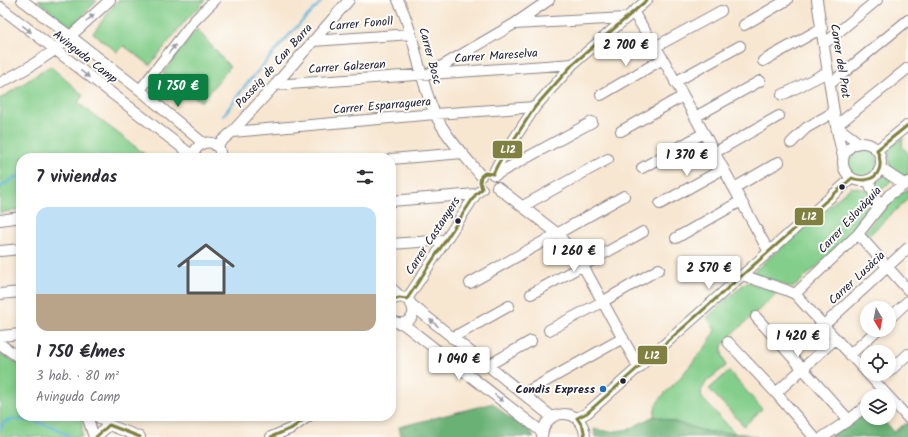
<!DOCTYPE html>
<html lang="es">
<meta charset="utf-8">
<style>
:root{--surface:#fff;--page:#f7f7f7;--text:#2b2b33;--muted:#7c7c81;--accent:#0b8043}
body{margin:0;font-family:Kalam,sans-serif;background:var(--page);color:var(--text);height:100vh;display:flex;flex-direction:column;font-size:15px;white-space:nowrap}
*{box-sizing:border-box;margin:0}
p{font-size:13px;color:var(--muted)}
.icon{flex:none;width:22px;height:22px;fill:none;stroke:currentColor;stroke-width:2;stroke-linecap:round;stroke-linejoin:round}
.map{position:relative;flex:1;overflow:hidden}
.drawer{position:absolute;left:16px;top:153px;width:380px;height:268px;display:flex;flex-direction:column;background:var(--surface);border-radius:16px;box-shadow:0 2px 6px #0003}
.drawer>*{flex:none}
.needle{width:26px;rotate:170deg}
.fabs{position:absolute;left:860px;top:301px;display:grid;gap:8px}
.fabs a{display:grid;place-items:center;width:36px;height:36px;border-radius:50%;background:var(--surface);box-shadow:0 2px 6px #0003;font-size:20px}
.price{position:absolute;translate:-50% -34px;padding:0 9px;border-radius:4px;background:#fff;color:#222;font-size:13px;line-height:26px;filter:drop-shadow(0 1px 2px #0008)}
.price::after{content:'';position:absolute;left:50%;top:24px;width:12px;height:9px;margin-left:-6px;background:inherit;clip-path:polygon(0 0,100% 0,50% 100%)}
.price.current{background:var(--accent);color:#fff}
ul{padding:0;list-style:none}
li{display:grid;align-content:center;gap:8px;height:212px;padding:0 20px}
li span{display:grid;place-items:center;height:124px;border-radius:12px;color:#555}
li>.icon{margin-inline-start:auto}
span .icon{width:72px;height:72px;fill:#fffc;stroke-width:1}
li b{font-size:17px}
h2{display:flex;justify-content:space-between;align-items:center;height:48px;padding:0 20px;font-size:17px}
.map>svg:first-child{display:block}
.green{fill:#83ce8a;stroke:#527862}
.forest{fill:#6ab176;stroke:#466a58}
.lines{fill:none;stroke-linecap:round;stroke-linejoin:round}
.stream{stroke:#5db3da;stroke-width:2.5}
.minor-casing{stroke:#8c8486;stroke-width:12}
.minor{stroke:#fff;stroke-width:10}
.bus-1-casing{stroke:#fdfcf7;stroke-width:6}
.bus-1{stroke:#808040;stroke-width:3}
.oneway{fill:#9c9ca7}
.bus-dot{fill:#22223b;stroke:#fdfcf7;stroke-width:1.5}
.poi-dot{fill:#1f6fb2;stroke:#fdfcf7;stroke-width:1.5}
.labels{text-anchor:middle;dominant-baseline:central;stroke-width:4;stroke-linejoin:round;paint-order:stroke}
.street-label{font-size:12px;fill:#22223b;stroke:#fdfcf7}
.poi-label{font-size:12px;font-weight:bold;fill:#22223b;stroke:#fdfcf7;text-anchor:end}
.line-badge{stroke:#fdfcf7;stroke-width:1.5}
.badge-label{font-size:11px;text-anchor:middle;font-weight:bold;fill:#fff}
</style>
<div class="map">
<svg width="908" height="437" viewBox="0 0 908 437">
<rect width="100%" height="100%" fill="#fdfcf7"/>
<filter id="ink" filterUnits="userSpaceOnUse"><feTurbulence type="fractalNoise" baseFrequency=".025" numOctaves="2"/><feDisplacementMap in="SourceGraphic" scale="8" xChannelSelector="R" yChannelSelector="G"/><feConvolveMatrix kernelMatrix="1 2 1 2 8 2 1 2 1" color-interpolation-filters="sRGB"/></filter>
<filter id="wash" filterUnits="userSpaceOnUse"><feTurbulence type="fractalNoise" baseFrequency=".012" numOctaves="4" result="noise"/><feDisplacementMap in="SourceGraphic" scale="16" xChannelSelector="R" yChannelSelector="G"/><feGaussianBlur stdDeviation="0.9" result="paint"/><feColorMatrix in="noise" values="0 0 0 0 0 0 0 0 0 0 0 0 0 0 0 0 0 1.4 0 .05"/><feComposite in="paint" operator="in"/></filter>
<g filter="url(#wash)">
<rect width="100%" height="100%" fill="#f7e6d0"/>
<path class="green" d="M38,0H97L80,19L70,27Z
M118,0H206L186,20L150,65L124,46L117,52L93,33Z
M197,29L230,67L201,102L163,73Z
M50,66L83,95L78,103L115,131L150,158H21V209L0,213V98L3,97Z
M903,138L902,146L908,153V176L905,178L890,168L889,148Z
M846 162a16 16 0 1 1 32 0a16 16 0 1 1-32 0Z
M885,175L892,180L877,194L873,186Z
M851,187L868,190L874,206L854,233L793,288L752,273Z
M908,189V199L867,237L864,233L892,198Z
M746,282L779,292L726,340L722,346V353L726,366L707,381L701,391L702,398L735,433L708,432L654,416L656,405L662,396L678,380L707,345L715,330L707,317Z
M0,354L14,361L21,367V416H81L82,417V437H0Z
M729,371L762,409L744,426L709,389Z"/>
<path class="forest" d="M493,403C499,408 504,414 511,419C518,424 530,428 534,437H401L399,427Z
M867,410V418H882L893,432L907,423L908,425V437H829Z
M654,416L708,432L745,434L758,437H595L594,429L610,432L629,429Z"/>
<g class="lines">
<path class="stream" d="M223,116L245,86L290,34L323,0
M0,187L14,178L21,176
M0,429L4,422L14,419L34,421L55,428L72,437"/>
</g>
</g>
<g filter="url(#ink)">
<g class="lines">
<g class="minor-casing">
<path id="minor" d="M22,0L70,36L140,90L203,143
M398,0C416,36 418,77 435,114C446,137 465,156 481,176
M817,0L836,126L843,157
M0,7L193,156
M633,12L663,59L695,117L769,252
M514,24L626,18
M744,25L787,0
M313,41L411,34
M824,44L877,0
M655,47L721,11
M763,61L822,28
M430,73L514,24L549,0
M675,82L740,46
M0,83L29,67L55,50L110,0
M830,84L908,20
M275,85L573,64
M140,90L193,22L215,0
M601,95L663,59
M782,95L828,72
M695,117L760,81
M836,126L908,68
M836,126L859,143
M621,131L683,96
M232,132L435,114L535,107
M843 162a19 19 0 1 1 38 0a19 19 0 1 1-38 0Z
M791,143L806,128L834,112
M216,146L232,132L275,85L349,0
M877,150L908,125
M714,153L779,116
M193,158C195,136 226,139 219,158
M391,159L463,153
M642,168L704,133
M880,168L904,184
M493,174L498,164L535,107L573,64L647,0
M495,175L592,122
M868,180L879,207
M497,187L558,234L582,264L639,368
M734,188L779,162
M391,201L476,194
M660,204L723,169
M523,206L608,159
M0,220L21,217
M858,234L908,290
M676,238L741,201
M391,244L446,240
M0,251L21,249
M742,275L786,290L795,294L867,373
M470,283L624,196
M391,288L401,297
M0,294L21,292
M531,294L643,232
M795,294L858,234L889,195L908,182
M407,299L476,194L482,189
M391,301C409,287 424,318 403,323C398,324 394,322 391,319
M412,305L552,417
M756,317L849,420
M889,319L908,301
M402,323L542,432
M823,326L908,248
M549,330L602,302L659,269
M0,336L21,334
M452,338L509,306
M728,342L776,393L814,437
M0,344L21,359
M850,355L877,330
M487,366L531,341
M889,372L908,354
M868,374L888,396
M776,393L835,339
M523,394L623,338
M889,397L908,418
M87,416L94,437
M97,416L109,425L140,437
M577,418L587,413L852,178
M96,437L109,425
M271,437L292,428L309,416
M542,437C543,407 584,406 585,437
M823,437L849,420L867,405"/>
</g>
<use href="#minor" class="minor"/>
<g class="bus-1-casing">
<path id="bus-1" d="M391,301L399,298L407,299L476,194L482,189L480,182L481,176L485,173L493,174L498,164L535,107L573,64L647,0
M96,437L109,425L140,437
M271,437L292,428L309,416
M585,437L583,427L577,418L587,413L852,178C856,180 860,180 865,180C881,178 883,163 877,150L908,125"/>
</g>
<use href="#bus-1" class="bus-1"/>
</g>
<defs><path id="oneway-solid" d="M-6-.8H1V-3.2L6.5 0L1 3.2V.8H-6Z"/></defs>
<g class="oneway">
<use href="#oneway-solid" transform="translate(90 18) rotate(-43)"/>
<use href="#oneway-solid" transform="translate(27 29) rotate(38)"/>
<use href="#oneway-solid" transform="translate(172 49) rotate(-52)"/>
<use href="#oneway-solid" transform="translate(85 74) rotate(38)"/>
<use href="#oneway-solid" transform="translate(434 323) rotate(-141)"/>
<use href="#oneway-solid" transform="translate(499 398) rotate(38)"/>
</g>
</g>
<g class="bus-dot">
<circle cx="842" cy="187" r="3.5"/>
<circle cx="458" cy="221" r="3.5"/>
<circle cx="623" cy="381" r="3.5"/>
</g>
<circle class="poi-dot" cx="603" cy="389" r="4"/>
<g class="labels">
<g class="street-label">
<text transform="translate(361 24) rotate(-5)">Carrer Fonoll</text>
<text transform="translate(430 56) rotate(75)">Carrer Bosc</text>
<text transform="translate(496 56) rotate(-4)">Carrer Mareselva</text>
<text transform="translate(85 57) rotate(38)">Avinguda Camp</text>
<text transform="translate(840 61) rotate(81)">Carrer del Prat</text>
<text transform="translate(274 66) rotate(-48)">Passeig de Can Barra</text>
<text transform="translate(347 67) rotate(-4)">Carrer Galzeran</text>
<text transform="translate(382 106) rotate(-5)">Carrer Esparraguera</text>
<text transform="translate(850 220) rotate(-47)">Carrer Eslovàquia</text>
<text transform="translate(433 236) rotate(-57)">Carrer Castanyers</text>
<text transform="translate(857 278) rotate(-43)">Carrer Lusàcia</text>
</g>
<g class="poi-label">
<text x="595" y="389">Condis Express</text>
</g>
</g>
<g class="line-badge">
<rect x="492" y="140" width="31" height="19" rx="4" fill="#808040"/>
<rect x="794" y="207" width="30" height="19" rx="4" fill="#808040"/>
<rect x="637" y="345" width="31" height="20" rx="4" fill="#808040"/>
</g>
<g class="badge-label">
<text x="508" y="153">L12</text>
<text x="809" y="220">L12</text>
<text x="652" y="359">L12</text>
</g>
</svg>
<div class="fabs">
<a><svg class="needle" viewBox="-14 -14 28 28"><path d="M0-13l5 13h-10z" fill="#e53935"/><path d="M0 13l5-13h-10z" fill="#7c7c81"/></svg></a>
<a><svg class="icon" aria-label="locate" viewBox="0 0 24 24"><circle cx="12" cy="12" r="6"/><path d="M12 2v4M12 18v4M2 12h4M18 12h4"/></svg></a>
<a><svg class="icon" aria-label="layers" viewBox="0 0 24 24"><path d="M12 4l9 5-9 5-9-5zM3 14l9 5 9-5"/></svg></a>
</div>
<b class="price" style="left:626px;top:67px">2 700 €</b>
<b class="price current" style="left:178px;top:108px">1 750 €</b>
<b class="price" style="left:687px;top:177px">1 370 €</b>
<b class="price" style="left:574px;top:273px">1 260 €</b>
<b class="price" style="left:709px;top:290px">2 570 €</b>
<b class="price" style="left:798px;top:358px">1 420 €</b>
<b class="price" style="left:459px;top:381px">1 040 €</b>
<section class="drawer">
<h2>7 viviendas<svg class="icon" aria-label="filters" viewBox="0 0 24 24"><path d="M4 7h16M4 17h16"/><circle cx="9" cy="7" r="2"/><circle cx="15" cy="17" r="2"/></svg></h2>
<ul>
<li><span style="background:linear-gradient(#bfe0f5 70%,#b9a48a 0)"><svg class="icon" aria-label="home" viewBox="0 0 24 24"><path d="M3 11l9-7 9 7M6 9v11h12V9"/></svg></span><div><b>1 750 €/mes</b><p>3 hab. · 80 m²</p><p>Avinguda Camp</p></div></li>
</ul>
</section>
</div>
